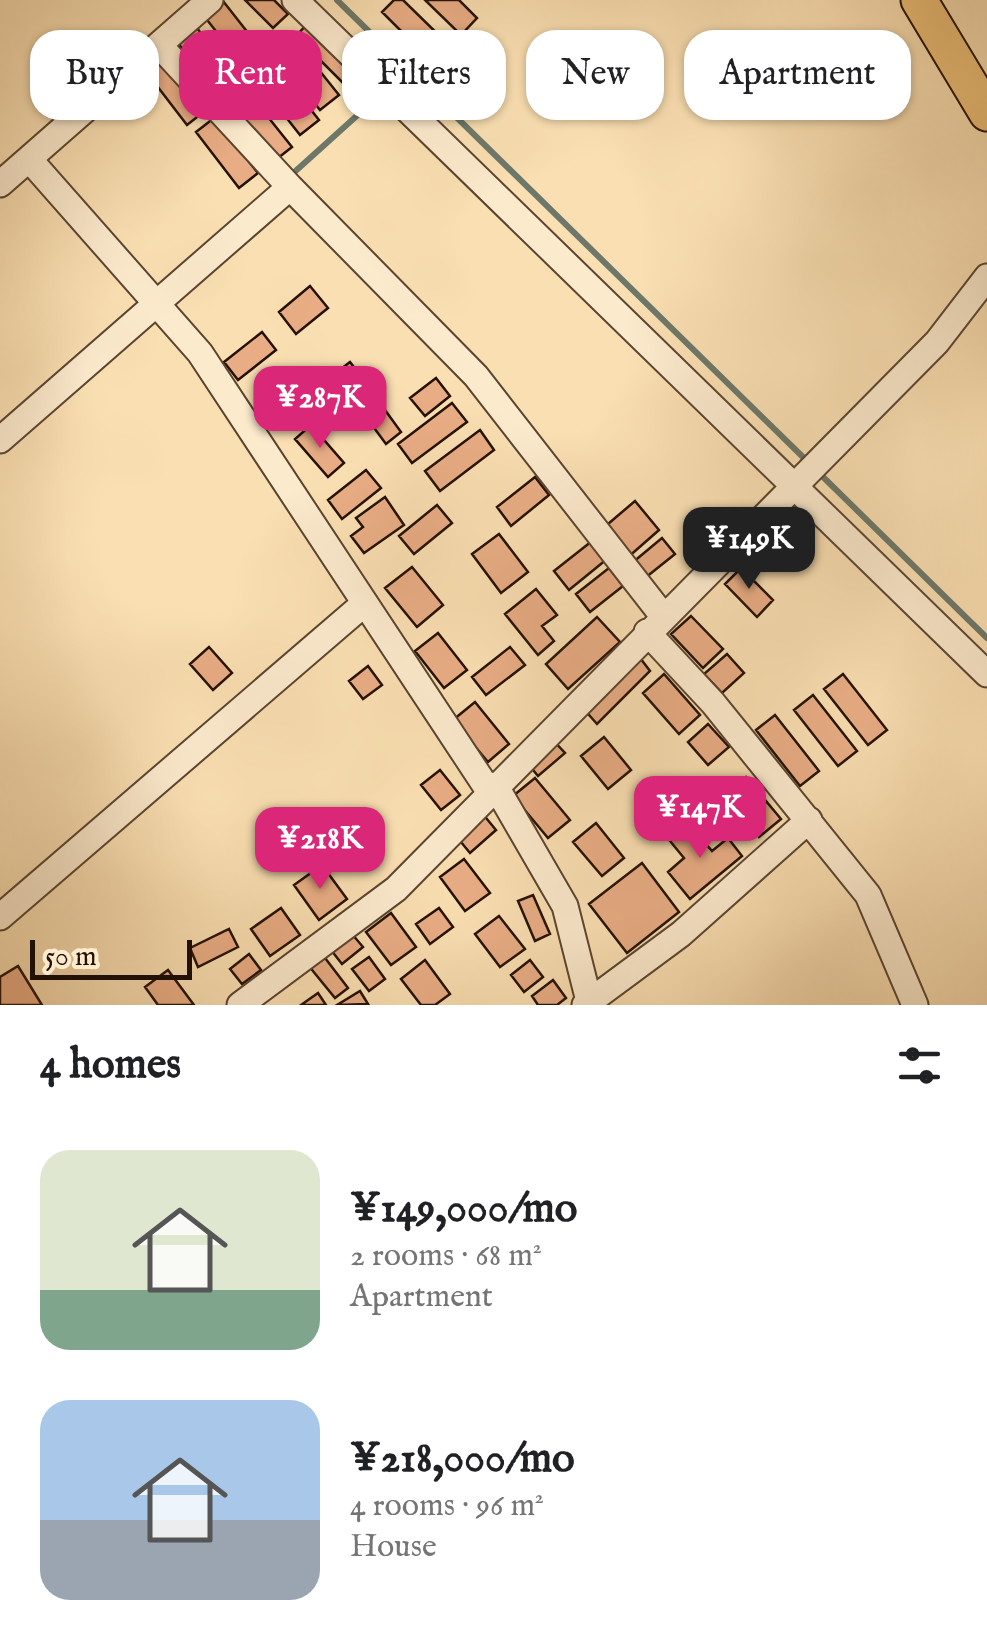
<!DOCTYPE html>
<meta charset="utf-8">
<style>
:root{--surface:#fff;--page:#f2f2f2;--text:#202124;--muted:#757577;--accent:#db2777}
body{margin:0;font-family:"IM FELL English",serif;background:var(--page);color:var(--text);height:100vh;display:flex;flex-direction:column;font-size:38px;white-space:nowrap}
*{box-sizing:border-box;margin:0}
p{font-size:32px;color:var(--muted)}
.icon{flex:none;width:55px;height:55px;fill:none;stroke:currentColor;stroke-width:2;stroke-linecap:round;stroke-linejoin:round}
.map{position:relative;height:1005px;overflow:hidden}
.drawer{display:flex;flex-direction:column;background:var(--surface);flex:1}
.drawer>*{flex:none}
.hud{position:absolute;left:30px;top:30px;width:928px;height:90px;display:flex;gap:20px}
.scale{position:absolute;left:30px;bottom:25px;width:162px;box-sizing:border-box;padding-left:10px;border:5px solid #241105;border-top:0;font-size:28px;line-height:35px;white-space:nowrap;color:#241105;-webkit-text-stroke:8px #fceacd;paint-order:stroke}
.price{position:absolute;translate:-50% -85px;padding:0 22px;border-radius:20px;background:var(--accent);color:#fff;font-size:32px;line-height:65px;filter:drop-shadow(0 2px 5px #0008)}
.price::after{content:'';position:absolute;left:50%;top:60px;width:30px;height:22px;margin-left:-15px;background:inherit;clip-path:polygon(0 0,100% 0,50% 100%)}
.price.selected{background:#222;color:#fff}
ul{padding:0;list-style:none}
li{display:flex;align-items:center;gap:30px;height:250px;padding:0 40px}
li span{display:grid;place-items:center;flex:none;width:280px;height:200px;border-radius:30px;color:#555}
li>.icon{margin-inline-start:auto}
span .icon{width:120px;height:120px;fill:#fffc;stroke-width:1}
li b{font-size:42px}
h2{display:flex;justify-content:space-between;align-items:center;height:120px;padding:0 40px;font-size:42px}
.tag{padding:0 35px;border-radius:30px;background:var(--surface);box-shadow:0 2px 8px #0004;font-size:35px;line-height:90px}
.tag.selected{background:var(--accent);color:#fff}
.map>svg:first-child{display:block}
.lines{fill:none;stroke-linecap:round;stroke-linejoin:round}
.stream{stroke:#6d786a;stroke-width:6}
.building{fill:#e9ad85;stroke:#241105;stroke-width:2.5}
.minor-casing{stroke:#5a4430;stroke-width:29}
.highway-casing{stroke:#241105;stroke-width:39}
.minor{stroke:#fceacd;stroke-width:25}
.highway{stroke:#edc079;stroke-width:35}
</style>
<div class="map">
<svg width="987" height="1005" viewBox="0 0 987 1005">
<rect width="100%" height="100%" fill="#fadfb2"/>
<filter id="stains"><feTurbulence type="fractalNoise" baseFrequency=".002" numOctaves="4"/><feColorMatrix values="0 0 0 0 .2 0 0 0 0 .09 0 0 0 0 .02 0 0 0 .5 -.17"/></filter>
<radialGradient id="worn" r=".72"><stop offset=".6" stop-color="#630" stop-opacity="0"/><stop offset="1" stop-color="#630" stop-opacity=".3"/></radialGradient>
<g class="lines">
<path class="stream" d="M337,0L808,462
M390,85L408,69
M290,176L381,94
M817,471L987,638"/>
</g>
<path class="building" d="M245,0H274L288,14L273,28Z
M394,0H403L449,45L432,62L382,12Z
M425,0H459L477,18L461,35Z
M223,1L267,57L248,72L204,16Z
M312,19L363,69L346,86L296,36Z
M197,28L240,84L221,99L178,43Z
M295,40L339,95L320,110L276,54Z
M163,54L206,110L187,125L144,69Z
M275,64L319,120L300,135L256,79Z
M248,92L292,147L273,162L230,106Z
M214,118L258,173L239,188L196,132Z
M310,286L328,308L296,334L279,312Z
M262,332L276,350L238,380L224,362Z
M350,362L364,380L325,410L311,392Z
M436,378L450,396L425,416L410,398Z
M452,403L467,422L412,463L398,444Z
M385,410L401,432L386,444L369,421Z
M311,425L344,463L328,477L295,439Z
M480,430L494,450L440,491L425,471Z
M366,470L381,488L342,519L328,500Z
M535,477L549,495L511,526L497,507Z
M385,497L404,525L364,553L351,536L363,527L356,518Z
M635,501L659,530L626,559L601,530Z
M437,505L452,523L414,554L399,536Z
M499,534L528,572L501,593L472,554Z
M662,538L675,554L645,578L632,563Z
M592,541L607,559L569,590L554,571Z
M412,567L443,605L417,627L385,588Z
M609,568L623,586L590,612L576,594Z
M741,568L773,600L757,617L725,584Z
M536,589L557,615L542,626L554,641L538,655L505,614Z
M691,616L723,649L703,668L671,634Z
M597,617L620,642L568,689L546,664Z
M438,633L467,670L444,688L415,651Z
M209,647L232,673L213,690L190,664Z
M510,647L525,665L486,695L472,677Z
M637,654L650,671L597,724L583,708Z
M727,654L744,673L722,693L704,674Z
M368,666L382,685L363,699L349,681Z
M664,674L700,715L679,734L643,693Z
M843,674L887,730L868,745L824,689Z
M813,695L857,751L838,766L794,710Z
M475,702L509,744L488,762L453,720Z
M775,715L819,771L800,786L756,730Z
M708,724L729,747L708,765L688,742Z
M550,737L565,753L538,776L524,759Z
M604,737L631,770L608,789L581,756Z
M440,770L460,795L441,810L421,785Z
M746,777L781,819L759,837L724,795Z
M535,778L570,820L548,838L513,796Z
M482,813L496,830L470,853L456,836Z
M596,823L624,858L602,876L573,842Z
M344,825L357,841L334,859L321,843Z
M690,825L712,851L728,838L742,856L690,899L668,872L684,858L670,841Z
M464,859L490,893L465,911L440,877Z
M642,863L679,912L627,953L589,904Z
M322,865L347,899L319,920L294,885Z
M533,895L550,934L535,941L518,901Z
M281,908L300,935L270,956L251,929Z
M439,908L453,927L430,944L416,924Z
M391,913L416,947L391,965L366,932Z
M499,916L525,949L500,967L475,934Z
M229,929L238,947L198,967L190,948Z
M352,934L363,947L342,964L331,950Z
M249,954L261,970L242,984L230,969Z
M322,954L348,988L335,998L308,965Z
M369,957L385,979L369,991L352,969Z
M425,960L450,994L435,1005H421L401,979Z
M530,960L543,977L524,992L511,975Z
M18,966L42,1005H0V977Z
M168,970L194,1005H158L145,987Z
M553,980L566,998L557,1005H538L532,996Z
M360,991L368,1004L337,1005Z
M318,993L326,1005H301Z"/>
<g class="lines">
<g class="minor-casing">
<path id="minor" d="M295,0L987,674
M159,45L290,187L476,376L663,616
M29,159L200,353L489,791
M0,184L210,0
M0,440L290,187
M647,632L713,703L868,895L915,1005
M495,785L565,906L590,1005
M0,917L365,603
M240,1005L396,889L937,342L987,277
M585,1005L681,934L809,820"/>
</g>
<g class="highway-casing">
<path id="highway" d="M919,0L987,113"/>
</g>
<use href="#minor" class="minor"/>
<use href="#highway" class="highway"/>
</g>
<rect width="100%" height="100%" filter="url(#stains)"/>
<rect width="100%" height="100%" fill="url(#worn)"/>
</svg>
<div class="scale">50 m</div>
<b class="price" style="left:320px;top:451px">¥287K</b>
<b class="price selected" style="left:749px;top:592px">¥149K</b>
<b class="price" style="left:700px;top:861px">¥147K</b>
<b class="price" style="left:320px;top:892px">¥218K</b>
<div class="hud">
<a class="tag">Buy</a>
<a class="tag selected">Rent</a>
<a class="tag">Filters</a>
<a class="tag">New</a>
<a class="tag">Apartment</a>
</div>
</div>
<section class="drawer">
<h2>4 homes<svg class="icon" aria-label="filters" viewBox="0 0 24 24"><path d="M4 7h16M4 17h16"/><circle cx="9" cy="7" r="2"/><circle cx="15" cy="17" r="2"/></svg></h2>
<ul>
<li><span style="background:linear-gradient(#dfe7d0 70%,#7fa58c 0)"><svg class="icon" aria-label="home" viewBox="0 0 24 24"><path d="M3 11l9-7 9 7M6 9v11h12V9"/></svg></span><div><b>¥149,000/mo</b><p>2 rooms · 68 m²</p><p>Apartment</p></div></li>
<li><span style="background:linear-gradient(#a9c7e8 60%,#9aa5b1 0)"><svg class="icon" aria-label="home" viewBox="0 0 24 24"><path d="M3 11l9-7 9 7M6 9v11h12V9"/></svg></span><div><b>¥218,000/mo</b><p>4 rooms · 96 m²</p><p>House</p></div></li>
</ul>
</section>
